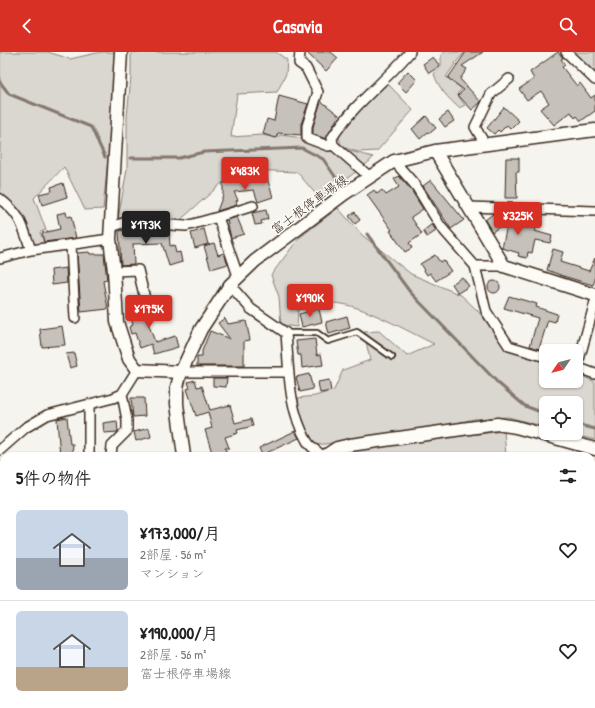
<!DOCTYPE html>
<html lang="ja">
<meta charset="utf-8">
<style>
:root{--surface:#fff;--page:#f2f2f2;--text:#222;--muted:#767676;--line:#e0e0e0;--accent:#d93025}
body{margin:0;font-family:"Patrick Hand","Klee One",sans-serif;background:var(--page);color:var(--text);height:100vh;display:flex;flex-direction:column;font-size:15px;white-space:nowrap}
*{box-sizing:border-box;margin:0}
p{font-size:13px;color:var(--muted)}
.icon{flex:none;width:22px;height:22px;fill:none;stroke:currentColor;stroke-width:2;stroke-linecap:round;stroke-linejoin:round}
.map{position:relative;flex:1;overflow:hidden}
.panel{position:absolute;left:0px;top:400px;width:595px;height:256px;display:flex;flex-direction:column;background:var(--surface);border-radius:12px 12px 0 0;box-shadow:0 1px 3px #0004}
.panel>*{flex:none}
.needle{width:26px;rotate:235deg}
.fabs{position:absolute;left:539px;top:292px;display:grid;gap:8px}
.fabs a{display:grid;place-items:center;width:44px;height:44px;border-radius:6px;background:var(--surface);box-shadow:0 1px 3px #0004;font-size:20px}
.price{position:absolute;translate:-50% -34px;padding:0 9px;border-radius:4px;background:var(--accent);color:#fff;font-size:13px;line-height:26px;filter:drop-shadow(0 1px 2px #0008)}
.price::after{content:'';position:absolute;left:50%;top:24px;width:12px;height:9px;margin-left:-6px;background:inherit;clip-path:polygon(0 0,100% 0,50% 100%)}
.price.on{background:#222;color:#fff}
ul{padding:0;list-style:none}
li{display:flex;align-items:center;gap:12px;height:100px;padding:0 16px}
li+li{border-top:1px solid var(--line)}
li span{display:grid;place-items:center;flex:none;width:112px;height:80px;border-radius:6px;color:#555}
li>.icon{margin-inline-start:auto}
span .icon{width:48px;height:48px;fill:#fffc;stroke-width:1}
li b{font-size:17px}
h2{display:flex;justify-content:space-between;align-items:center;height:48px;padding:0 16px;font-size:17px}
header{display:flex;justify-content:space-between;align-items:center;height:52px;padding:0 16px;background:var(--accent);color:#fff;font-size:18px;font-weight:800}
.map>svg:first-child{display:block}
.green{fill:#dad6d0;stroke:#8a8077}
.lines{fill:none;stroke-linecap:round;stroke-linejoin:round}
.stream{stroke:#84786e;stroke-width:3}
.building{fill:#c7c1bb;stroke:#3b2a1e}
.lane-casing{stroke:#3b2a1e;stroke-width:8}
.street-casing{stroke:#3b2a1e;stroke-width:12}
.secondary-casing{stroke:#3b2a1e;stroke-width:15}
.lane{stroke:#fdfcf7;stroke-width:4.5}
.street{stroke:#fdfcf7;stroke-width:9}
.secondary{stroke:#fdfcf7;stroke-width:12}
.labels{text-anchor:middle;dominant-baseline:central;stroke-width:3;stroke-linejoin:round;paint-order:stroke}
.street-label{font-size:13px;fill:#3b2a1e;stroke:#fdfcf7}
</style>
<header><svg class="icon" aria-label="back" viewBox="0 0 24 24"><path d="M15 5l-7 7 7 7"/></svg>Casavia<svg class="icon" aria-label="search" viewBox="0 0 24 24"><circle cx="10" cy="10" r="6"/><path d="M15 15l6 6"/></svg></header>
<div class="map">
<svg width="595" height="656" viewBox="0 0 595 656">
<rect width="100%" height="100%" fill="#f5f4ee"/>
<filter id="ink" filterUnits="userSpaceOnUse"><feTurbulence type="fractalNoise" baseFrequency=".025" numOctaves="2"/><feDisplacementMap in="SourceGraphic" scale="8" xChannelSelector="R" yChannelSelector="G"/><feConvolveMatrix kernelMatrix="1 2 1 2 8 2 1 2 1" color-interpolation-filters="sRGB"/></filter>
<g filter="url(#ink)">
<path class="green" d="M0,0H48L70,7L101,0H115L116,27L103,157L85,158L64,115L34,146L46,178L40,180L45,194L31,198L20,167L0,148Z
M131,0H276L287,8L286,22L277,40L237,42L231,85L262,83L277,86L280,83L296,85L373,105L370,109L320,147L297,120L250,118L243,123L223,130L176,172L117,173L127,117V64L131,25Z
M443,0H465L457,9L446,25L462,37L457,42L465,53L459,56C448,46 439,37 434,22L441,14V3Z
M569,0H595V24Z
M388,32L413,58L377,99L358,100L342,95C341,93 340,89 339,86C337,68 375,42 388,32Z
M338,156L362,183L411,222L461,243L478,259L508,298L546,311V329H576V321L595,330V388L568,381H576V351H546V375L508,365L474,367L420,379L317,393C305,380 300,363 298,346L315,344L334,338L343,318L370,308L364,280L379,279L407,304L434,292C409,280 361,252 334,251C323,251 309,256 298,258L297,275L281,273L279,245L271,223L299,186Z
M504,379L506,403L508,404H332L347,397Z
M591,460L595,461V514H591Z
M4,497V640H0V504Z
M595,612V656H569L571,652H591V617Z
M123,652H193L208,656H121Z
M254,652H319L314,656H247Z
M402,652H569L567,656H404Z"/>
<g class="lines">
<path class="stream" d="M0,30L9,42L91,75L105,105
M130,106H179L204,100L302,96L323,107L339,130
M367,182L410,240L498,331L525,354L546,362
M576,372L595,377"/>
</g>
<path class="building" d="M306,0H331L338,6L326,19Z
M466,0H483L462,14L467,17L460,27L481,50L472,58L458,43L464,38L448,26Z
M558,0L563,6L561,7L565,13L562,15L577,34L580,31L591,46L595,43V59L581,69L577,64L575,66L571,60L554,73L540,57L549,51L541,39L527,48L519,37L534,27L530,20Z
M433,5L440,14L429,21L423,12Z
M408,19L417,28L406,40L397,31Z
M279,44L308,52L301,72V83L278,81L276,86L263,82L267,67L274,69Z
M321,49L339,63L326,87L313,82V75Z
M504,55L519,69L511,77L507,73L500,80L498,78L494,82L487,76Z
M448,60L454,69L445,75L439,67Z
M426,64L436,76L430,81L428,80L420,87L412,77Z
M506,106H519V120H516L517,146H505Z
M266,123L273,145L258,150L254,138L234,140L238,148L236,149L237,153L217,159L223,143V131L240,129L241,131Z
M399,124L411,138L423,157L411,165L422,182L409,191L412,196L405,200L390,179L392,178L367,143L374,138L377,142L382,138L386,143L399,135L394,127Z
M431,128L464,168L451,177L423,134Z
M63,131L67,145L42,153L39,142L52,139L51,135Z
M266,158L268,167L261,169L262,172L255,173L252,161Z
M66,160L67,165L71,164L76,186L44,190L42,181L60,177L57,162Z
M355,160L360,168L355,172L349,164Z
M493,162L497,166L536,176L535,179L538,180L552,184L550,191L535,188L532,201L528,200L527,206L518,204L519,201L502,196L508,169L492,180L485,168Z
M237,165L244,182L231,186L227,168Z
M432,172L436,179L427,185L423,179Z
M127,176L138,177V178L169,179L170,194L174,193L176,201L180,200L182,210L169,214L162,191L133,192L134,212L121,213L119,179L127,178Z
M204,177L208,192L195,196L191,181Z
M214,191L218,203L224,201L228,212L211,217L204,194Z
M553,197L563,200L560,210L589,219L595,206V228L593,233L563,224L547,218Z
M89,200L90,202H104L107,228L103,229L108,257L81,260L77,201Z
M435,203L440,210L443,208L451,219L436,229L430,221L427,223L420,212Z
M66,216L67,231L52,233L51,218Z
M462,225L469,234L458,241L452,232Z
M488 235a6 6 0 1 1 12 0a6 6 0 1 1-12 0Z
M509,244L537,252L536,255L557,262L555,270L548,268L539,297L530,294L538,266L504,256Z
M159,250L162,259L146,265L155,290L175,284L178,295L154,302L151,292L140,296L135,281L131,282L129,275L133,273L128,256L138,253L140,257H147Z
M319,257L322,270L302,275L299,262Z
M347,264L350,276L329,282L326,270Z
M225,266L228,272L246,269L250,288L244,289V314H197V305H202V299L210,279L230,287L218,271Z
M62,274L65,293L42,295L40,277Z
M315,287L317,303L321,302L323,313L302,316L301,303H298L296,289Z
M74,301L77,314L70,316L66,302Z
M309,322L313,337L300,340L296,325Z
M213,326H227L226,335L213,334Z
M195,328L197,335L202,334L210,358L230,353L235,371L251,367L253,374L237,378L238,381L225,385L229,396H225L228,404H213L205,378L212,376L208,360L196,364L187,337L190,336L188,330Z
M329,328L331,339L320,341L318,330Z
M131,346H144L145,364L133,365Z
M67,365L70,392H73L72,404H60L57,367Z
M117,369L118,380L104,381L103,371Z
M149,376L151,385L136,389L134,380Z
M295,379L299,386L262,403L259,396Z"/>
<g class="lines">
<g class="lane-casing">
<path id="lane" d="M286,281H317L328,289L357,280L392,305"/>
</g>
<g class="street-casing">
<path id="street" d="M300,0L299,11L306,16L318,40L307,74V86L328,94L333,93
M566,0L595,28
M485,92L475,75L491,42L509,27
M394,109L416,134L441,175L475,214
M370,125L333,93L332,86C354,51 384,31 410,0
M0,147C22,164 22,173 31,198L110,187
M468,155L595,159
M111,175L126,170L186,174L218,165
M71,193L75,266
M0,206L31,198
M504,214H475L486,259L509,294L546,305
M114,219L138,218L146,251
M238,224L218,165L253,154
M230,233L251,257L286,281C289,317 288,357 307,389C310,395 318,400 323,404
M576,315L595,322
M577,315L595,250
M181,320H289
M89,352V404
M0,398L25,376L47,363L113,346L122,342L137,318
M111,404L112,394L127,379V368L122,342
M4,496L1,505L4,512
M591,525H595
M1,559L4,539
M402,652L404,656"/>
</g>
<g class="secondary-casing">
<path id="secondary" d="M121,0L110,187L114,219L117,270L129,307L137,318L181,320
M435,99L504,214L595,243
M184,404L177,352V335L181,320L201,277L230,233L255,209L344,142L394,109L435,99L595,78
M325,404L337,396L350,393L497,372L516,375L595,397
M109,656L111,652"/>
</g>
<use href="#lane" class="lane"/>
<use href="#street" class="street"/>
<use href="#secondary" class="secondary"/>
</g>
</g>
<g class="labels">
<g class="street-label">
<text transform="translate(309 152) rotate(-36)">富士根停車場線</text>
</g>
</g>
</svg>
<div class="fabs">
<a><svg class="needle" viewBox="-14 -14 28 28"><path d="M0-13l5 13h-10z" fill="#e53935"/><path d="M0 13l5-13h-10z" fill="#767676"/></svg></a>
<a><svg class="icon" aria-label="locate" viewBox="0 0 24 24"><circle cx="12" cy="12" r="6"/><path d="M12 2v4M12 18v4M2 12h4M18 12h4"/></svg></a>
</div>
<b class="price" style="left:245px;top:139px">¥483K</b>
<b class="price" style="left:518px;top:184px">¥325K</b>
<b class="price on" style="left:146px;top:193px">¥173K</b>
<b class="price" style="left:310px;top:266px">¥190K</b>
<b class="price" style="left:149px;top:277px">¥175K</b>
<section class="panel">
<h2>5件の物件<svg class="icon" aria-label="filters" viewBox="0 0 24 24"><path d="M4 7h16M4 17h16"/><circle cx="9" cy="7" r="2"/><circle cx="15" cy="17" r="2"/></svg></h2>
<ul>
<li><span style="background:linear-gradient(#c9d6e8 60%,#9aa5b1 0)"><svg class="icon" aria-label="home" viewBox="0 0 24 24"><path d="M3 11l9-7 9 7M6 9v11h12V9"/></svg></span><div><b>¥173,000/月</b><p>2部屋 · 56 m²</p><p>マンション</p></div><svg class="icon" aria-label="heart" viewBox="0 0 24 24"><path d="M12 20l-8-8c-3-5 5-10 8-4 3-6 11-1 8 4z"/></svg></li>
<li><span style="background:linear-gradient(#c9d6e8 70%,#b9a48a 0)"><svg class="icon" aria-label="home" viewBox="0 0 24 24"><path d="M3 11l9-7 9 7M6 9v11h12V9"/></svg></span><div><b>¥190,000/月</b><p>2部屋 · 56 m²</p><p>富士根停車場線</p></div><svg class="icon" aria-label="heart" viewBox="0 0 24 24"><path d="M12 20l-8-8c-3-5 5-10 8-4 3-6 11-1 8 4z"/></svg></li>
</ul>
</section>
</div>
